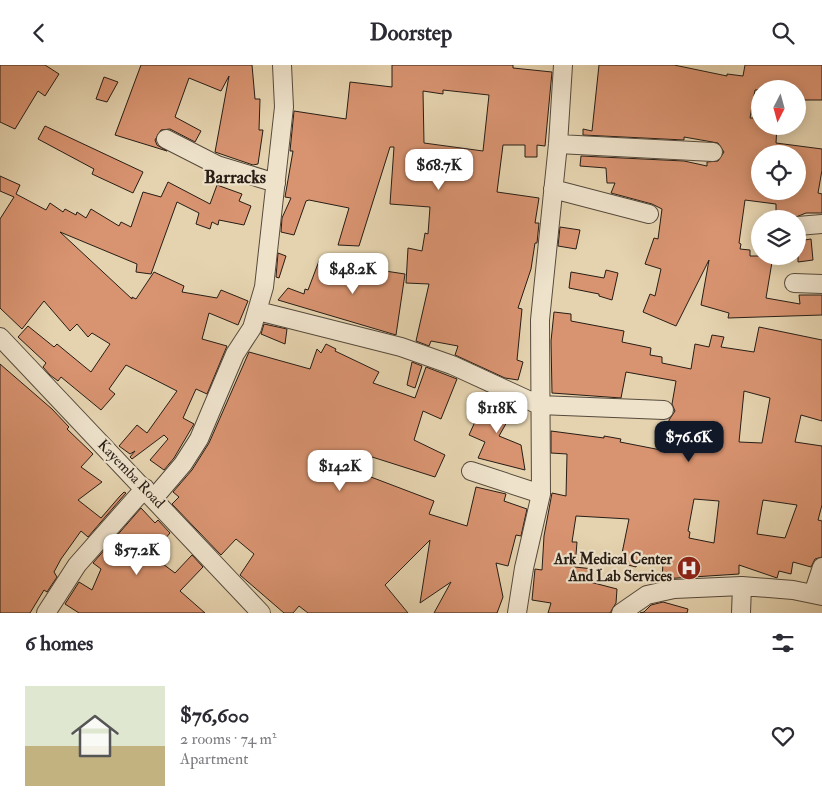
<!DOCTYPE html>
<meta charset="utf-8">
<style>
:root{--surface:#fff;--page:#f2f2f3;--text:#2b2b33;--muted:#7c7c81;--line:#e1e1e2;--accent:#111827}
body{margin:0;font-family:"IM FELL Double Pica",serif;background:var(--page);color:var(--text);height:100vh;display:flex;flex-direction:column;font-size:19px;white-space:nowrap}
*{box-sizing:border-box;margin:0}
p{font-size:16px;color:var(--muted)}
.icon{flex:none;width:28px;height:28px;fill:none;stroke:currentColor;stroke-width:2;stroke-linecap:round;stroke-linejoin:round}
.map{position:relative;height:548px;overflow:hidden}
.panel{display:flex;flex-direction:column;background:var(--surface);flex:1}
.panel>*{flex:none}
.needle{width:32px;rotate:186deg}
.fabs{position:absolute;left:751px;top:15px;display:grid;gap:10px}
.fabs a{display:grid;place-items:center;width:55px;height:55px;border-radius:50%;background:var(--surface);box-shadow:0 2px 12px #0003;font-size:25px}
.price{position:absolute;translate:-50% -42px;padding:0 11px;border-radius:10px;background:#fff;color:#222;font-size:16px;line-height:32px;filter:drop-shadow(0 1px 2px #0008)}
.price::after{content:'';position:absolute;left:50%;top:30px;width:15px;height:11px;margin-left:-8px;background:inherit;clip-path:polygon(0 0,100% 0,50% 100%)}
.price.on{background:var(--accent);color:#fff}
ul{padding:0;list-style:none}
li{display:flex;align-items:center;gap:15px;height:125px;padding:0 25px}
li+li{border-top:1px solid var(--line)}
li span{display:grid;place-items:center;flex:none;width:140px;height:100px;border-radius:0px;color:#555}
li>.icon{margin-inline-start:auto}
span .icon{width:60px;height:60px;fill:#fffc;stroke-width:1}
li b{font-size:21px}
h2{display:flex;justify-content:space-between;align-items:center;height:60px;padding:0 25px;font-size:21px}
header{display:flex;justify-content:space-between;align-items:center;height:65px;padding:0 25px;background:var(--surface);font-size:22px;font-weight:700}
.map>svg:first-child{display:block}
.building{fill:#d89370;stroke:#271d15;fill-rule:evenodd}
.lines{fill:none;stroke-linecap:round;stroke-linejoin:round}
.minor-casing{stroke:#564a3c;stroke-width:20}
.minor{stroke:#eee2cb;stroke-width:18}
.labels{text-anchor:middle;dominant-baseline:central;stroke-width:4.5;stroke-linejoin:round;paint-order:stroke}
.street-label{font-size:15px;fill:#271d15;stroke:#eee2cb}
.poi-label{font-size:15px;font-weight:bold;fill:#271d15;stroke:#eee2cb;text-anchor:end}
.quarter-label{font-size:18px;font-weight:bold;fill:#271d15;stroke:#eee2cb}
</style>
<header><svg class="icon" aria-label="back" viewBox="0 0 24 24"><path d="M15 5l-7 7 7 7"/></svg>Doorstep<svg class="icon" aria-label="search" viewBox="0 0 24 24"><circle cx="10" cy="10" r="6"/><path d="M15 15l6 6"/></svg></header>
<div class="map">
<svg width="822" height="548" viewBox="0 0 822 548">
<rect width="100%" height="100%" fill="#e5d3af"/>
<filter id="stains"><feTurbulence type="fractalNoise" baseFrequency=".004" numOctaves="4"/><feColorMatrix values="0 0 0 0 .2 0 0 0 0 .09 0 0 0 0 .02 0 0 0 .5 -.17"/></filter>
<radialGradient id="worn" r=".72"><stop offset=".6" stop-color="#630" stop-opacity="0"/><stop offset="1" stop-color="#630" stop-opacity=".3"/></radialGradient>
<path class="building" d="M0,0H45L59,9L45,31L38,26L15,64L0,57Z
M141,0H252L255,34H260L259,65H263L258,99L253,100L215,87L229,11L221,26L189,13L175,52L201,66L195,77L170,64L161,65L155,75L157,80L167,86L115,70Z
M392,0H513V3L552,7L545,81L537,80V92H525V80H503L497,127L539,133L535,158H539L537,178H535L531,204L518,243L522,244L517,295L523,297L518,315L505,313L455,290L458,281L431,276L429,281L416,276L429,219L406,218L408,183L422,186L425,168L428,169L430,142L390,139L394,82H390L359,181L338,180L349,143L309,135L306,136L294,170L281,167L282,153L291,133L285,132L293,86H290L294,46L346,54L350,17L392,22ZM443,25L489,30L483,86L424,78L423,26L443,29Z
M599,0H674L727,11V9L743,11L745,0H822V35H798V24L755,25L750,53H760V61H777L776,78L822,84V105L818,128L822,129V148H806L791,154H776V139L745,135L739,178L741,179L740,184L750,185V191H773L766,233L800,239L799,230H822V250L728,253L729,248L701,240L709,195L676,261L643,247L650,229L655,231L661,204L645,199L654,173L658,174L662,144L652,139L611,128L615,118H607L606,103L580,101L581,91L684,96L707,101V97L718,96L724,87L718,78L684,72V75L583,70V64L592,66ZM760,89H798V126H760Z
M104,12L118,17L107,37L96,34Z
M45,61L143,107L133,128L92,109L94,104L38,74Z
M0,111L20,120L16,129L46,145L50,138L63,147L65,144L76,150L77,147L86,153L91,144L119,161L121,157L131,162L143,127L161,132L168,117L210,139L217,120L242,129L239,136L251,141L244,160L219,155L218,160L212,157L210,164L196,159L199,148L177,137L151,209L136,207L137,199L60,167L132,234V232L136,234L154,207L184,221L182,227L217,233L221,225L248,236L238,260L209,248L202,274L227,281L207,329L196,324L183,353L194,359L174,393L164,405L150,395L168,374L164,370L132,394L130,392L135,386L130,389L119,381L137,360L147,368L177,326L126,300L109,324L115,329L101,345L61,312L58,316L50,310L43,302L46,298L18,272L28,261L54,282L57,279L91,307L110,279L92,268L88,272L77,259L70,266L44,236L22,264L0,243V154L14,132L0,126Z
M560,162L580,165L576,184L558,181Z
M811,174L813,195L798,197V176Z
M278,188L286,191L279,213L276,212Z
M319,196L405,209L396,270L278,235L288,223L304,229L305,224L308,225Z
M606,205L618,208L612,235L599,231V229L569,223L571,207L604,213Z
M554,247L571,249V256L624,266L622,277L651,283L650,290L662,292V298L691,304L695,279L709,282L712,270L724,272L721,282L754,287L759,262L822,275V356L801,350L795,377L822,381V440L818,455L822,456V492L815,494L811,502L793,497L791,509L779,506L777,513L739,500V509L662,514L663,498L638,494L636,502L620,498L629,454L576,451L572,477H577L575,502L593,504L590,517L617,524L616,538L610,548H548L551,538L532,535L535,504L542,505L544,471L552,428L566,431L567,389L551,388V366L604,373V371L621,374L620,377L666,386L669,355L675,346L672,339L676,316L626,307L621,333L552,328L551,276ZM744,326L770,333L762,378L739,377ZM694,434L719,436L714,478L689,473L690,467L688,466ZM763,435L797,440L785,473L757,469Z
M264,259L287,264L285,279L261,269Z
M326,279L336,284L335,286L379,307L373,318L415,333L426,302L457,314L441,354L423,346L414,375L445,390L435,412L369,391L363,409L434,436L429,449L467,461L476,422L506,429L504,436L527,444L521,471L516,470L508,501L496,498L503,532L497,548H434L451,517L420,538L430,475L385,520L408,548H308L299,541L293,548H284L240,510L254,489L236,474L221,490L172,439L179,432L173,427L192,405L209,378L249,287L310,304L317,284L321,288Z
M412,297L422,301L415,323L407,320Z
M0,299L52,344L69,362L67,364L93,389L81,402L102,417L78,435L101,453L120,431L124,427L126,428L88,472L81,466L61,494L54,507L57,512L47,527L44,525L30,548H0Z
M488,328L516,341L499,371L521,380L525,405L478,393L485,377L469,370Z
M141,443L155,458L158,455L170,468L151,490L175,508L192,490L203,502L180,526L205,548H79L65,539L79,517L92,525L101,504L93,498Z
M663,537L688,544L687,548H640L644,547L651,540Z"/>
<g class="lines">
<g class="minor-casing">
<path id="minor" d="M166,74L217,100L276,118
M558,79L713,87
M553,124L649,149
M798,161L822,159
M794,218L822,219
M258,246L401,282L452,300L539,340L664,345
M0,272L261,548
M471,406L541,429
M154,433L183,399L199,374L235,289L252,263L264,222L284,42L282,0
M813,529L822,502
M46,548L77,500L145,423
M517,548L524,503L541,429L540,255L558,79L563,0
M621,548L647,530L674,524L742,521L793,525L822,531
M741,548L742,521"/>
</g>
<use href="#minor" class="minor"/>
</g>
<defs>
<g id="hospital-disc" transform="scale(1.25)"><circle r="9.5" fill="#8f2418" stroke="#eee2cb"/><path d="M-5-5h3v3.5h4V-5h3V5h-3V1.5h-4V5h-3Z" fill="#fff"/></g>
</defs>
<g fill-rule="evenodd">
<use href="#hospital-disc" x="689" y="503"/>
</g>
<g class="labels">
<g class="street-label">
<text transform="translate(131 409) rotate(46)">Kayemba Road</text>
</g>
<g class="poi-label">
<text x="672" y="494">Ark Medical Center<tspan x="672" dy="17">And Lab Services</tspan></text>
</g>
<g class="quarter-label">
<text x="235" y="112">Barracks</text>
</g>
</g>
<rect width="100%" height="100%" filter="url(#stains)"/>
<rect width="100%" height="100%" fill="url(#worn)"/>
</svg>
<div class="fabs">
<a><svg class="needle" viewBox="-14 -14 28 28"><path d="M0-13l5 13h-10z" fill="#e53935"/><path d="M0 13l5-13h-10z" fill="#7c7c81"/></svg></a>
<a><svg class="icon" aria-label="locate" viewBox="0 0 24 24"><circle cx="12" cy="12" r="6"/><path d="M12 2v4M12 18v4M2 12h4M18 12h4"/></svg></a>
<a><svg class="icon" aria-label="layers" viewBox="0 0 24 24"><path d="M12 4l9 5-9 5-9-5zM3 14l9 5 9-5"/></svg></a>
</div>
<b class="price" style="left:439px;top:126px">$68.7K</b>
<b class="price" style="left:353px;top:230px">$48.2K</b>
<b class="price" style="left:497px;top:369px">$118K</b>
<b class="price on" style="left:689px;top:398px">$76.6K</b>
<b class="price" style="left:340px;top:427px">$142K</b>
<b class="price" style="left:137px;top:511px">$57.2K</b>
</div>
<section class="panel">
<h2>6 homes<svg class="icon" aria-label="filters" viewBox="0 0 24 24"><path d="M4 7h16M4 17h16"/><circle cx="9" cy="7" r="2"/><circle cx="15" cy="17" r="2"/></svg></h2>
<ul>
<li><span style="background:linear-gradient(#dfe7d0 60%,#c2b280 0)"><svg class="icon" aria-label="home" viewBox="0 0 24 24"><path d="M3 11l9-7 9 7M6 9v11h12V9"/></svg></span><div><b>$76,600</b><p>2 rooms · 74 m²</p><p>Apartment</p></div><svg class="icon" aria-label="heart" viewBox="0 0 24 24"><path d="M12 20l-8-8c-3-5 5-10 8-4 3-6 11-1 8 4z"/></svg></li>
</ul>
</section>
